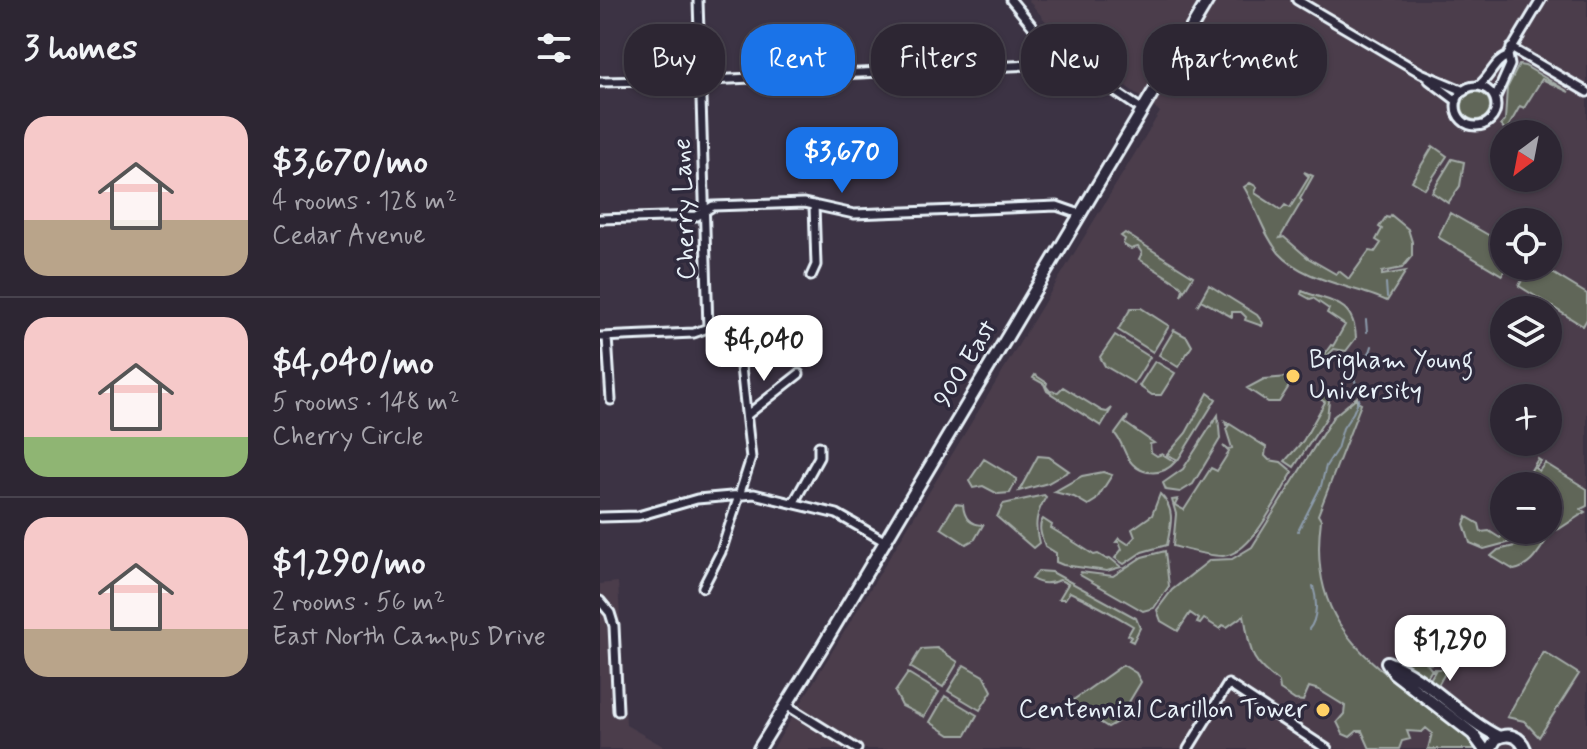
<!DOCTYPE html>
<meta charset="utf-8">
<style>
:root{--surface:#2d2633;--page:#352e3b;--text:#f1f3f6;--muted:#a7a5ac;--line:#48434e;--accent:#1a73e8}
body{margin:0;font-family:Mynerve,sans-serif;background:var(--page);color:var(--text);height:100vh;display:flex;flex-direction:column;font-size:30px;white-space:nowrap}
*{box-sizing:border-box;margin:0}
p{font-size:26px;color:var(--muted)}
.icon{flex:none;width:44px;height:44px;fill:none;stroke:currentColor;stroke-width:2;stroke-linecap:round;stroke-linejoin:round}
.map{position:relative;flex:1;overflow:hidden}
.details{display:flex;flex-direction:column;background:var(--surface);width:600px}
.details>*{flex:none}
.hud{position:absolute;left:24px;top:24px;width:760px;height:72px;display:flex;gap:16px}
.needle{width:52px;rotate:212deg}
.controls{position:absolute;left:890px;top:120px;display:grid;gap:16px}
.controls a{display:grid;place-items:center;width:72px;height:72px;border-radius:50%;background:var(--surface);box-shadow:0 2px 6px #0004,0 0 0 2px var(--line);font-size:40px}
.price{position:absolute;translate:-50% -68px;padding:0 18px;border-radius:16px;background:#fff;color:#222;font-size:26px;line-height:52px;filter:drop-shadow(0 2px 4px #0008)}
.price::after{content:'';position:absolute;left:50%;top:48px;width:24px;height:18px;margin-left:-12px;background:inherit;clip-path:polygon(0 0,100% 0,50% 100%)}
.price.current{background:var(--accent);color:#fff}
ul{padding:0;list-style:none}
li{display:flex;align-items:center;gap:24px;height:200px;padding:0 24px}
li+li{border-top:2px solid var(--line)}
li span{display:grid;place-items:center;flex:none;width:224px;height:160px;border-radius:24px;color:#555}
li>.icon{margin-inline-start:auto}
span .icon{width:96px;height:96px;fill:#fffc;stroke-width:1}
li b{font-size:34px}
h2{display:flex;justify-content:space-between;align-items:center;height:96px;padding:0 24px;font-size:34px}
.pill{padding:0 28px;border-radius:32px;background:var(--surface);box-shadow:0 2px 6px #0004,0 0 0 2px var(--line);font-size:28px;line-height:72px}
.pill.current{background:var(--accent);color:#fff}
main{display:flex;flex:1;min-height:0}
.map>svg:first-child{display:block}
.built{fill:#4b3e4c;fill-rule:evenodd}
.green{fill:#616658;stroke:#a4aca8;stroke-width:2}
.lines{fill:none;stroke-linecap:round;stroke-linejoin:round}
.stream{stroke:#8c9cac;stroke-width:2}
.street-casing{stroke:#e8f1f8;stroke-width:13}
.secondary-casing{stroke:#e8f1f8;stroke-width:16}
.street{stroke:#2f2a3d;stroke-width:7}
.secondary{stroke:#2f2a3d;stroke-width:10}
.poi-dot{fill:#ffd166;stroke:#2f2a3d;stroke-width:3}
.labels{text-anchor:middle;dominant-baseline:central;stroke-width:7;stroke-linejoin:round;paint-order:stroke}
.street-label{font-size:26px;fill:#e8f1f8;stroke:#2f2a3d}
.poi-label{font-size:26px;fill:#e8f1f8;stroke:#2f2a3d;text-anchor:start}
</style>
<main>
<section class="details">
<h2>3 homes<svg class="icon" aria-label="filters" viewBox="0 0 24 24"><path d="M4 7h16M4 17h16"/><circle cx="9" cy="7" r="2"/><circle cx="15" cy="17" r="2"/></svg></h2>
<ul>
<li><span style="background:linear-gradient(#f6c9c9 65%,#b9a48a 0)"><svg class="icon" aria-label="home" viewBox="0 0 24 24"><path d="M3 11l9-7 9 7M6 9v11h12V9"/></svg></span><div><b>$3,670/mo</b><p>4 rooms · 128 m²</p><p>Cedar Avenue</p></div></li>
<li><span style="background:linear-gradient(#f6c9c9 75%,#8fb573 0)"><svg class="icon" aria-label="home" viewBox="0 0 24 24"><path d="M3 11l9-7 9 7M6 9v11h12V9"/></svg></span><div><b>$4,040/mo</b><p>5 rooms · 148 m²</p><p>Cherry Circle</p></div></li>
<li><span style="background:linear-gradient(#f6c9c9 70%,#b9a48a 0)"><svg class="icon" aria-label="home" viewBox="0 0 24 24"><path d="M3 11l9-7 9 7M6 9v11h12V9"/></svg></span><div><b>$1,290/mo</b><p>2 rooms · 56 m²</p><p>East North Campus Drive</p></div></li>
</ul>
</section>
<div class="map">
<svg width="987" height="749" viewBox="0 0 987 749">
<rect width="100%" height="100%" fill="#3c3344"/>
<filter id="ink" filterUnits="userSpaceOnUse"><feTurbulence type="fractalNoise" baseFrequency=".0125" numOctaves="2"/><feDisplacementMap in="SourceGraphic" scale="16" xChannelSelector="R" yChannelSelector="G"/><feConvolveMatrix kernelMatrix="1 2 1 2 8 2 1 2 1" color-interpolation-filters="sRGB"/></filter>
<g filter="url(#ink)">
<path class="built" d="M428,0H987V749H173L560,112L454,31ZM904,134H948V178H904ZM904,222H948V266H904ZM904,310H948V354H904ZM904,398H948V442H904ZM904,486H948V530H904Z
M18,582L26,725L68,749H0V584Z"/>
<path class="green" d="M919,65L925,66L969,92L942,79L924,108L920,106L906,131L901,125L905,120L907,88Z
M862 106a14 14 0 1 1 28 0a14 14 0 1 1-28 0Z
M833,146L847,156L825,189L812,181Z
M852,159L864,162L860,186L848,203L832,192Z
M704,172L713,176L700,199L702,201L680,238L684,237L708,258L736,274L739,271L749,279L769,251L775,252L781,243L776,240L782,229L779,227L786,217L789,218L791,215L808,229L812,242V256L802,268L782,272V275L806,271L787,301C753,285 705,282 679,253C663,234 657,208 644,187L650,183L657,187L655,193L681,210L685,205L690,208L709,177Z
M850,213L904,244V266H907L902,275L838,237Z
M525,233L593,276L581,296L583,289L580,285L539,259L542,253L538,247L531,249L523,244L525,239L521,236Z
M929,266H941L987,294V319L983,326L919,286Z
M609,285L657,315L663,323L662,326L645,320L646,317L641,312H632V317L601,300L597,306Z
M702,291C727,302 754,298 756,338L746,351L734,349L720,363L714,359L716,356L721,359L731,345L733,346L745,325L727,313L729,309L713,298L710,299L701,294Z
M531,308H541L569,326L553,352L518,330Z
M574,330L587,337L592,346L578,367L559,355Z
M515,335L550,357L534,383L505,366L500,357Z
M555,361L575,373L561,395H552L539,386Z
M435,375L447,383L446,386L450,391L458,392L463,387L502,411L507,412L512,408L501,426L447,391L444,384L433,378Z
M689,377L693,380L679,402H668L647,388L664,379Z
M721,391L730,393L727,417L694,467L685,461L703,441L725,402L715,396Z
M608,393L616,399L578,460L567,455L586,433Z
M757,397V402L761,404L718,515L721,520C709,609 750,649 818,698C841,714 863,727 880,749H828L832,733L826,728L822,732L807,731L810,739L802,741L799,749H770L762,731H757L750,737L743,734L737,722L744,714L745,706L719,690L709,687L703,701L695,700L680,690L679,682C648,660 651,651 644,615L627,627L623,625L620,629L604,619L600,624L597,623L599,619L590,613L578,631L561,621L557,610L572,590L610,560L632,559L652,547L733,417Z
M618,415L620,439L593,484L580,492L566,490L563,483L583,469Z
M528,416L525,423L554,443L550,444L551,452L557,456L562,454L575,462C562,477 539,476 528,458C523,450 522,442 515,434Z
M625,421L666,447L665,456L669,460L681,462L693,472C678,495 653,554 623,556C607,556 588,550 573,546L576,514L572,500L578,499L575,505L584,510L611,468L617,471L629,452L623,446L628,449L632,448L626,429L629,425H626Z
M438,456L449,457L469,471L448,483L419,491Z
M384,459L417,479L410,493L398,494L383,486L373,488L369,481Z
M938,459L941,461L935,468L939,471L945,463L987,489V506L981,509L985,512L959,529L884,549L870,543L864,524L867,517L879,524L881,532L889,531L900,538L906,530H928L930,534L937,530H948L949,511L955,502L948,497V486H930L925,480Z
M503,472L512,475L496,500L488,505L474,497L454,492L482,476Z
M560,494C576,509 571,525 567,545L542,552L524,564L515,558L522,549L519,542H516L519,538L528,544L535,537L532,529L552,515Z
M444,495L446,497C436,513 434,525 439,543L433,548L397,517L403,504Z
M355,504L363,505C364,518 371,525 383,525L375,539L366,544L341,528Z
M443,519L452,525L451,528C466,537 479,545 494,555L498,554L508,560L510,558L521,567L507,571L463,565L456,562V553L445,546C442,538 437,526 443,519Z
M948,538C938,552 932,566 914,570L891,556L898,550Z
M565,551L569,586L554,608L543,611L480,575L481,572L513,576L542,557Z
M438,571L452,572L536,618L540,628L533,642L529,640L531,637L528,635L533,626C510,612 493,603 470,592L465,599H459L468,584L460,580C451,584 441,585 432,579Z
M855,642L861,646L847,656L842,663L827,664L831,669H841L852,661L837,687L846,694L828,683L835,671H831L825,681L803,660L806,653L834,646L848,654Z
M337,648L358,662L343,687L310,667L321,649Z
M944,652L979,674L939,737L924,721L907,717Z
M364,665L385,677L392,691L380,710L348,691Z
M523,665L536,673L541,682L517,722L508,727L469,703Z
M308,673L339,692L324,717L302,706L295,692Z
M345,696L377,715L366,735H350L330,722Z"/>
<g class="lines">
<path class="stream" d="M786,283L787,297
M766,320L767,332
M757,388L752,370C757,359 770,359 772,346
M698,531L721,486L726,466L737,449L743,428L753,413L759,399
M709,629C718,619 717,599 713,586"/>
<g class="street-casing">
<path id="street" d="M98,0L108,328L125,341L141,367L151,458L121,552L103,587
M411,0L443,39L473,63L541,109
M697,0L821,73L864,91
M911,48L987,92
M829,80L857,101
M0,82L110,80L473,63
M856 106a20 20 0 1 1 40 0a20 20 0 1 1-40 0Z
M878,86C890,78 894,61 907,57
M895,99L910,65L908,55L941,0
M0,219L97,216L113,206L204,203L254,214L457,206L480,214
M211,276L216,265L214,205
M0,337L94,333L108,328
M7,337L11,400
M147,415L199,374
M194,502L219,457V446
M0,517L38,516L97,499L154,494L237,514L284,541
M0,601L10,613L14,626L18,711
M186,705L257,749
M588,749L628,684L727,749"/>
</g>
<g class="secondary-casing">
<path id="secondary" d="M787,662C827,677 859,717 899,737
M787,662L794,673L873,734L884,749
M159,749L221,649L608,0
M890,749L896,739C908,732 920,736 925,749"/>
</g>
<use href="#street" class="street"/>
<use href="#secondary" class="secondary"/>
</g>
</g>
<g class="poi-dot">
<circle cx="693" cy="376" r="8"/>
<circle cx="723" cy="710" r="8"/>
</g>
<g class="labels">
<g class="street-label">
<text transform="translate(85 209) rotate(-92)">Cherry Lane</text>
<text transform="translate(366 364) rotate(-59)">900 East</text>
</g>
<g class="poi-label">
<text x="709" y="361">Brigham Young<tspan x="709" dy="30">University</tspan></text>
<text x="707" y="710" text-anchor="end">Centennial Carillon Tower</text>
</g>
</g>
</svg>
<div class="controls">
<a><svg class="needle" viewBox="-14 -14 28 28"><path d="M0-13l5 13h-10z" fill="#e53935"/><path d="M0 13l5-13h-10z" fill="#a7a5ac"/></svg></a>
<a><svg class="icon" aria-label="locate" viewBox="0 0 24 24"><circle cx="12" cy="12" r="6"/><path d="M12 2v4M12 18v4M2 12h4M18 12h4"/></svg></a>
<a><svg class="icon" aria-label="layers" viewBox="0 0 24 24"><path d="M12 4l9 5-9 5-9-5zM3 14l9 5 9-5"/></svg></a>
<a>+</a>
<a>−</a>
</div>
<b class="price current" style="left:242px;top:195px">$3,670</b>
<b class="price" style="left:164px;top:383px">$4,040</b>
<b class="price" style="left:850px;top:683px">$1,290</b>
<div class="hud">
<a class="pill">Buy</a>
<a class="pill current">Rent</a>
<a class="pill">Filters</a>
<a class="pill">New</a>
<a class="pill">Apartment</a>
</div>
</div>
</main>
